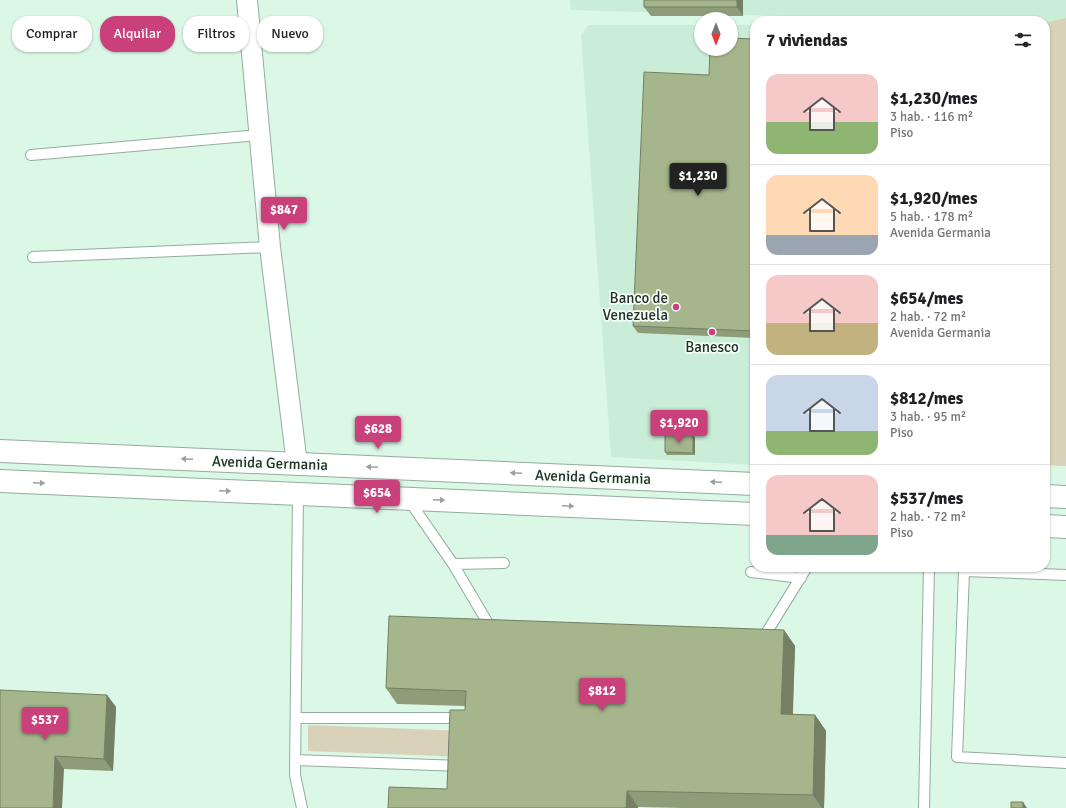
<!DOCTYPE html>
<html lang="es">
<meta charset="utf-8">
<style>
:root{--surface:#fff;--page:#f2f2f2;--text:#202124;--muted:#757577;--line:#e0e0e0;--accent:#c9407a}
body{margin:0;font-family:Signika,sans-serif;background:var(--page);color:var(--text);height:100vh;display:flex;flex-direction:column;font-size:15px;white-space:nowrap}
*{box-sizing:border-box;margin:0}
p{font-size:13px;color:var(--muted)}
.icon{flex:none;width:22px;height:22px;fill:none;stroke:currentColor;stroke-width:2;stroke-linecap:round;stroke-linejoin:round}
.map{position:relative;flex:1;overflow:hidden}
.details{position:absolute;left:750px;top:16px;width:300px;height:556px;display:flex;flex-direction:column;background:var(--surface);border-radius:16px;box-shadow:0 1px 3px #0004}
.details>*{flex:none}
.guide{position:absolute;left:12px;top:16px;width:380px;height:36px;display:flex;gap:8px}
.needle{width:26px;rotate:180deg}
.fabs{position:absolute;left:694px;top:12px;display:grid;gap:8px}
.fabs a{display:grid;place-items:center;width:44px;height:44px;border-radius:50%;background:var(--surface);box-shadow:0 1px 3px #0004;font-size:20px}
.price{position:absolute;translate:-50% -34px;padding:0 9px;border-radius:4px;background:var(--accent);color:#fff;font-size:13px;line-height:26px;filter:drop-shadow(0 1px 2px #0008)}
.price::after{content:'';position:absolute;left:50%;top:24px;width:12px;height:9px;margin-left:-6px;background:inherit;clip-path:polygon(0 0,100% 0,50% 100%)}
.price.selected{background:#222;color:#fff}
ul{padding:0;list-style:none}
li{display:flex;align-items:center;gap:12px;height:100px;padding:0 16px}
li+li{border-top:1px solid var(--line)}
li span{display:grid;place-items:center;flex:none;width:112px;height:80px;border-radius:12px;color:#555}
li>.icon{margin-inline-start:auto}
span .icon{width:48px;height:48px;fill:#fffc;stroke-width:1}
li b{font-size:17px}
h2{display:flex;justify-content:space-between;align-items:center;height:48px;padding:0 16px;font-size:17px}
.pill{padding:0 14px;border-radius:16px;background:var(--surface);box-shadow:0 1px 3px #0004;font-size:14px;line-height:36px}
.pill.selected{background:var(--accent);color:#fff}
.map>svg:first-child{display:block}
.built{fill:#c9edd7}
.green{fill:#d9d2b8}
.lines{fill:none;stroke-linecap:round;stroke-linejoin:round}
.service-casing{stroke:#93ad9e;stroke-width:12}
.minor-casing{stroke:#93ad9e;stroke-width:22}
.tertiary-casing{stroke:#93ad9e;stroke-width:24}
.service{stroke:#fff;stroke-width:10}
.minor{stroke:#fff;stroke-width:20}
.tertiary{stroke:#fff;stroke-width:22}
.wall{fill:#8e9d79}
.shaded-wall{fill:#747f63}
.building{fill:#a5b68d;stroke:#747f63}
.oneway{fill:#9ca19f}
.poi-dot{fill:#c9407a;stroke:#f4fff8;stroke-width:1.5}
.labels{text-anchor:middle;dominant-baseline:central;stroke-width:3.5;stroke-linejoin:round;paint-order:stroke}
.poi-label{font-size:15px;fill:#242f29;stroke:#f4fff8;text-anchor:end}
.street-label{font-size:15px;fill:#242f29;stroke:#f4fff8}
</style>
<div class="map">
<svg width="1066" height="808" viewBox="0 0 1066 808">
<rect width="100%" height="100%" fill="#dbf7e6"/>
<path class="built" d="M570,0H1066V466L1045,465V21L786,16L571,10Z
M588,25H701V49H731V25H755V465L611,457L581,35Z"/>
<path class="green" d="M1066,18V466L1045,465V23Z
M308,725L466,731L465,757L308,751Z"/>
<g class="lines">
<g class="service-casing">
<path id="service" d="M31,155L259,135
M33,257L270,247
M298,494L295,775L302,808
M408,499L453,564L489,625L495,626
M453,564L504,563
M751,572L801,578
M1066,575L964,571L957,757L1066,763
M762,640L807,567
M296,718H464
M295,760L461,766
M924,808L929,567"/>
</g>
<g class="minor-casing">
<path id="minor" d="M247,0L270,247L297,464"/>
</g>
<g class="tertiary-casing">
<path id="tertiary" d="M0,451L755,484
M0,481L755,514
M1045,496L1066,497
M1045,526L1066,527"/>
</g>
<use href="#service" class="service"/>
<use href="#minor" class="minor"/>
<use href="#tertiary" class="tertiary"/>
</g>
<path class="wall" d="M644,0H743V16H651L644,7Z
M755,39V338L638,333L633,326L709,75Z
M693,435L695,438V455H667L665,452Z
M784,630L795,646L793,714L815,715L826,731L824,808H683L638,807V808H388L447,789L465,710V706L397,704L386,688Z
M107,695L116,707L113,771L64,769L0,808Z"/>
<path class="shaded-wall" d="M737,0H743V16L737,7Z
M693,435L695,438V455L693,453Z
M784,630L795,646L792,730L781,714Z
M107,695L116,707L113,771L104,759Z
M815,715L826,731L824,808H822L813,795Z
M55,756L64,769L62,808H53Z
M627,791L638,807V808H626Z
M1023,802L1027,808H1023Z"/>
<path class="building" d="M644,0H737V7H644Z
M731,38L755,39V331L633,326L644,72L709,75L710,49H731Z
M665,435H693V453L665,452Z
M389,616L784,630L781,714L815,715L813,795L627,791L626,808H388L389,787L447,789L450,710H465L466,691L386,688Z
M0,690L107,695L104,759L55,756L53,808H0Z
M1011,802H1023V808H1011Z"/>
<defs><path id="oneway-solid" d="M-6-.8H1V-3.2L6.5 0L1 3.2V.8H-6Z"/></defs>
<g class="oneway">
<use href="#oneway-solid" transform="translate(187 459) rotate(-178)"/>
<use href="#oneway-solid" transform="translate(372 467) rotate(-178)"/>
<use href="#oneway-solid" transform="translate(516 473) rotate(-178)"/>
<use href="#oneway-solid" transform="translate(716 482) rotate(-178)"/>
<use href="#oneway-solid" transform="translate(39 483) rotate(2)"/>
<use href="#oneway-solid" transform="translate(225 491) rotate(2)"/>
<use href="#oneway-solid" transform="translate(439 500) rotate(2)"/>
<use href="#oneway-solid" transform="translate(568 506) rotate(2)"/>
</g>
<g class="poi-dot">
<circle cx="676" cy="307" r="4"/>
<circle cx="712" cy="332" r="4"/>
</g>
<g class="labels">
<g class="poi-label">
<text x="668" y="298">Banco de<tspan x="668" dy="17">Venezuela</tspan></text>
<text x="712" y="347" text-anchor="middle">Banesco</text>
</g>
<g class="street-label">
<text transform="translate(270 463) rotate(2)">Avenida Germania</text>
<text transform="translate(593 477) rotate(2)">Avenida Germania</text>
</g>
</g>
</svg>
<div class="fabs">
<a><svg class="needle" viewBox="-14 -14 28 28"><path d="M0-13l5 13h-10z" fill="#e53935"/><path d="M0 13l5-13h-10z" fill="#757577"/></svg></a>
</div>
<b class="price selected" style="left:698px;top:197px">$1,230</b>
<b class="price" style="left:284px;top:231px">$847</b>
<b class="price" style="left:679px;top:444px">$1,920</b>
<b class="price" style="left:378px;top:450px">$628</b>
<b class="price" style="left:377px;top:514px">$654</b>
<b class="price" style="left:602px;top:712px">$812</b>
<b class="price" style="left:45px;top:741px">$537</b>
<div class="guide">
<a class="pill">Comprar</a>
<a class="pill selected">Alquilar</a>
<a class="pill">Filtros</a>
<a class="pill">Nuevo</a>
</div>
<section class="details">
<h2>7 viviendas<svg class="icon" aria-label="filters" viewBox="0 0 24 24"><path d="M4 7h16M4 17h16"/><circle cx="9" cy="7" r="2"/><circle cx="15" cy="17" r="2"/></svg></h2>
<ul>
<li><span style="background:linear-gradient(#f6c9c9 60%,#8fb573 0)"><svg class="icon" aria-label="home" viewBox="0 0 24 24"><path d="M3 11l9-7 9 7M6 9v11h12V9"/></svg></span><div><b>$1,230/mes</b><p>3 hab. · 116 m²</p><p>Piso</p></div></li>
<li><span style="background:linear-gradient(#ffd9b3 75%,#9aa5b1 0)"><svg class="icon" aria-label="home" viewBox="0 0 24 24"><path d="M3 11l9-7 9 7M6 9v11h12V9"/></svg></span><div><b>$1,920/mes</b><p>5 hab. · 178 m²</p><p>Avenida Germania</p></div></li>
<li><span style="background:linear-gradient(#f6c9c9 60%,#c2b280 0)"><svg class="icon" aria-label="home" viewBox="0 0 24 24"><path d="M3 11l9-7 9 7M6 9v11h12V9"/></svg></span><div><b>$654/mes</b><p>2 hab. · 72 m²</p><p>Avenida Germania</p></div></li>
<li><span style="background:linear-gradient(#c9d6e8 70%,#8fb573 0)"><svg class="icon" aria-label="home" viewBox="0 0 24 24"><path d="M3 11l9-7 9 7M6 9v11h12V9"/></svg></span><div><b>$812/mes</b><p>3 hab. · 95 m²</p><p>Piso</p></div></li>
<li><span style="background:linear-gradient(#f6c9c9 75%,#7fa58c 0)"><svg class="icon" aria-label="home" viewBox="0 0 24 24"><path d="M3 11l9-7 9 7M6 9v11h12V9"/></svg></span><div><b>$537/mes</b><p>2 hab. · 72 m²</p><p>Piso</p></div></li>
</ul>
</section>
</div>
